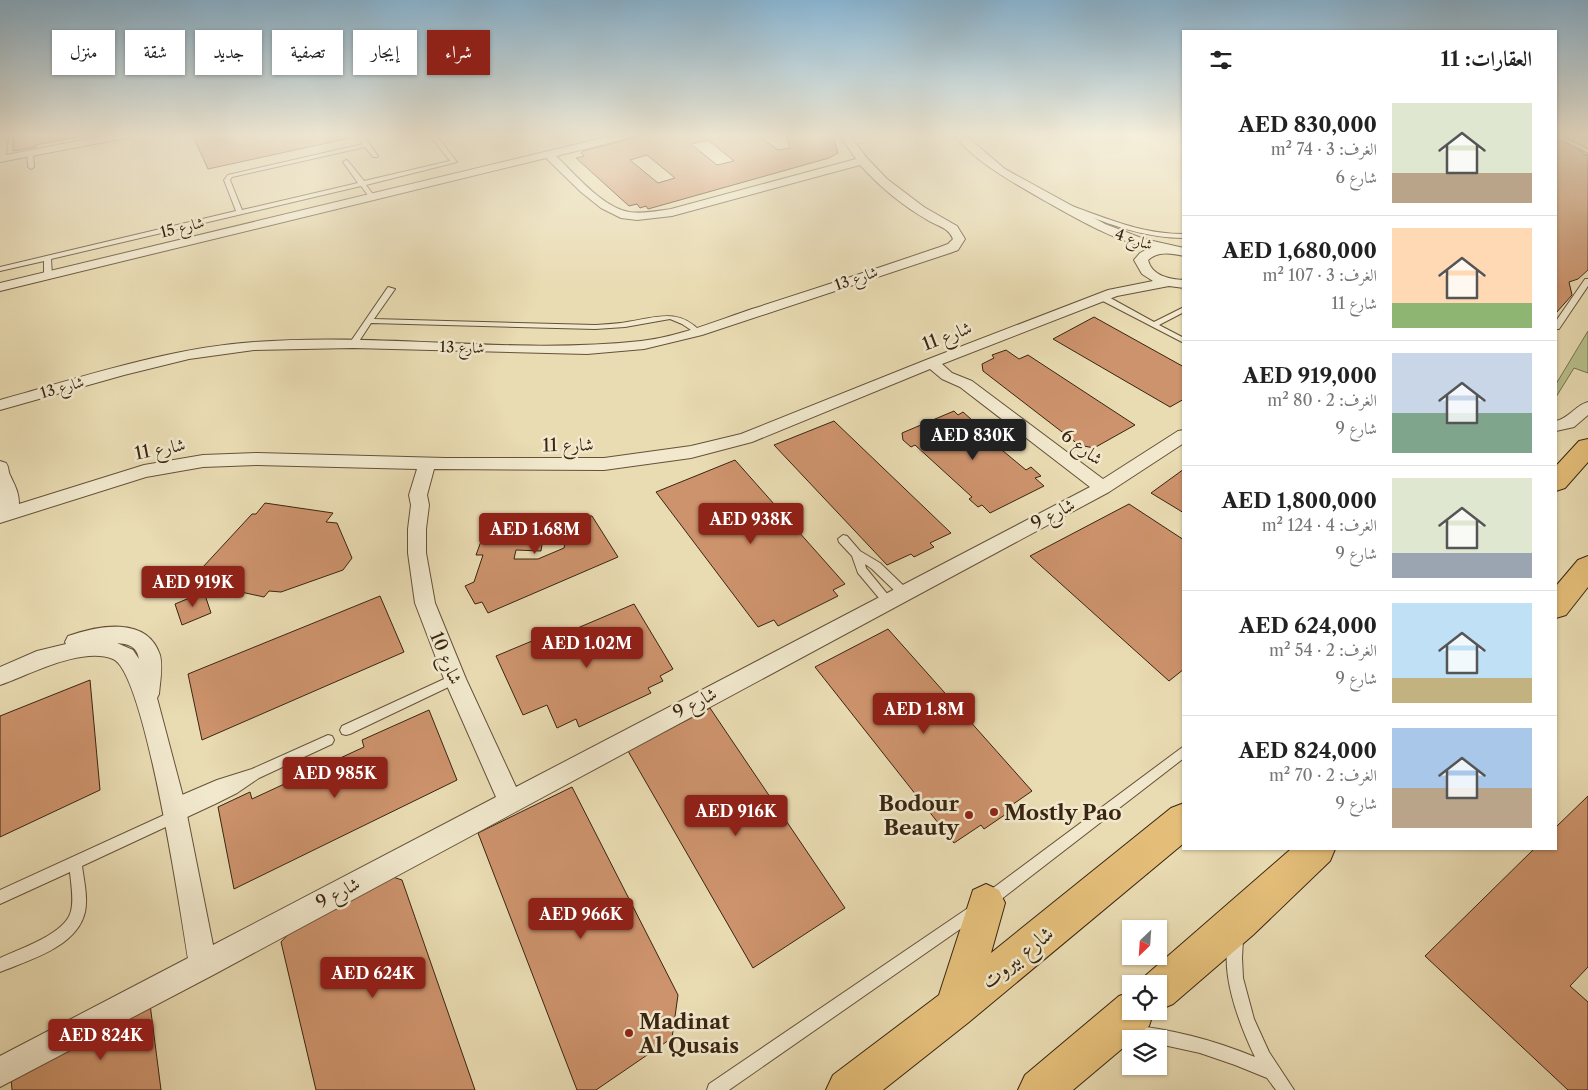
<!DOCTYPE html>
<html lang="ar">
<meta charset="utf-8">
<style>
:root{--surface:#fff;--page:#f2f2f2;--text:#222;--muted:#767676;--line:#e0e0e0;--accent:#8f2418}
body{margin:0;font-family:"Libre Caslon Text",Amiri,serif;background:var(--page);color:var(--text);direction:rtl;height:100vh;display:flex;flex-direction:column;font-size:19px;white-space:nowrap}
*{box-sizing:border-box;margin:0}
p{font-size:16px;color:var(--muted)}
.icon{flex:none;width:28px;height:28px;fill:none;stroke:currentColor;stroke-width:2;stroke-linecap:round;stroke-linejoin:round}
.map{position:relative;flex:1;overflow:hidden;direction:ltr}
.side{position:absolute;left:1182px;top:30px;width:375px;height:820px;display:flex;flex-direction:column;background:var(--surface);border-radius:0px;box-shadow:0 1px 4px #0004;direction:rtl}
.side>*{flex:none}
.guide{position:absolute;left:15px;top:30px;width:475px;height:45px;direction:rtl;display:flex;gap:10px}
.needle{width:32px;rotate:205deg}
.fabs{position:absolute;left:1122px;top:920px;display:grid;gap:10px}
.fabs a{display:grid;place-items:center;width:45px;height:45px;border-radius:0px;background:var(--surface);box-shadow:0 1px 4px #0004;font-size:25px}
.price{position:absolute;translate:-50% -42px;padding:0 11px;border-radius:5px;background:var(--accent);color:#fff;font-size:16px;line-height:32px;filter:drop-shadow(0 1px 2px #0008)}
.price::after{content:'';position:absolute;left:50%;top:30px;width:15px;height:11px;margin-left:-8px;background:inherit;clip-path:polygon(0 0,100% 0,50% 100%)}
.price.selected{background:#222;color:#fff}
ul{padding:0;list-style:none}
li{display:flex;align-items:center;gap:15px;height:125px;padding:0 25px}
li+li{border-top:1px solid var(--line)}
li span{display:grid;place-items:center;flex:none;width:140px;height:100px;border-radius:0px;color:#555}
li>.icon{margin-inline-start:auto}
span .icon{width:60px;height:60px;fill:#fffc;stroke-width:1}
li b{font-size:21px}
h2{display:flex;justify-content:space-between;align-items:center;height:60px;padding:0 25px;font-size:21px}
.pill{padding:0 18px;border-radius:0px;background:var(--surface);box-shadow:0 1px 4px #0004;font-size:18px;line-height:45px}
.pill.selected{background:var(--accent);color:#fff}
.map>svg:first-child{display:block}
.green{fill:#b7c08c;stroke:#78724e}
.building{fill:#cd936c;stroke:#392511;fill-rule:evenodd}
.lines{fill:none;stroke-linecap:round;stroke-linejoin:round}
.lane-casing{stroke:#655239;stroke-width:2}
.street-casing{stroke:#655239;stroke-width:2}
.primary-casing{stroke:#392511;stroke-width:2}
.lane{fill:#f1e8cd;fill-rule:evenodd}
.street{fill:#f1e8cd;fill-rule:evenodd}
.primary{fill:#e4be79;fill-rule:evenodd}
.poi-dot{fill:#8f2418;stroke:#f1e8cd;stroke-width:2}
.labels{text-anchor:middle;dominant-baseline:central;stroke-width:5;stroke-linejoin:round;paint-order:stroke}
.far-street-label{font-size:15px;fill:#392511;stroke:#f1e8cd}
.street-label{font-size:18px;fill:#392511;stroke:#f1e8cd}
.near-poi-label{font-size:21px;font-weight:bold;fill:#392511;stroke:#f1e8cd;text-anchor:start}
.near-street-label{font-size:21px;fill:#392511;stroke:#f1e8cd}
</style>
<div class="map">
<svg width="1588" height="1090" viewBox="0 0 1588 1090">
<rect width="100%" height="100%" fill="#e9dbb2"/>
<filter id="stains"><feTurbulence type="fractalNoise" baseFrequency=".004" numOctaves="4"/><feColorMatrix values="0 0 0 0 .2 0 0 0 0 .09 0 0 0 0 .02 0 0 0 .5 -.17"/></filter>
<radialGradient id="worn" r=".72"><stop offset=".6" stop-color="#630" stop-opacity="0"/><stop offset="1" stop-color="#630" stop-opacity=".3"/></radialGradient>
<path class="green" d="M1588,331V373L1574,368L1556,397V384Z"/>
<path class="building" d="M26,134H93L36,145V147L13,151V136Z
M192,134H347L350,138L208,169Z
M649,134H756L778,150L790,148L786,134H832L838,153L829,158L648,209L646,206L640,208L637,204L629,206L576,158L584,156L581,153L583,151ZM708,140L734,161L717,165L691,144ZM647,155L675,178L658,183L630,160Z
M1556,138L1571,143L1585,155H1588V270L1578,279L1569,282L1572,295L1556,313Z
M1094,317L1184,367V399L1170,407L1053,339Z
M1006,350L1019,359L1028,355L1135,425L1094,448L1079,445L983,371L982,364L994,358L992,355Z
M954,411L958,415L963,412L972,420L968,422L1026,470L1031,467L1041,476L1035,478L1044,486L990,513L982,505L978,507L969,499L972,497L915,445L911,447L903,440L902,433Z
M834,421L951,533L930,543L934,547L914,557L911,554L887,565L774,445Z
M735,460L845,584L833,590L838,596L778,626L774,620L758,627L656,492Z
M1184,469V513L1151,493Z
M265,503L333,513L326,522L337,523L352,558L343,570L281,592L269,591L264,597L190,581L252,514H256Z
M1129,504L1184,540V669L1169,681L1030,556Z
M491,514L592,516L618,557L488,613L482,602L475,604L465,586L474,582L483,555H476ZM542,544H565L564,548L538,559H514L516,550L541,551Z
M204,592L211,613L182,625L175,604Z
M380,596L404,652L202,740L188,674Z
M634,604L673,669L660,676L663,681L648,688L651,693L579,727L576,719L557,728L547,705L523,715L496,656L544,636L547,641Z
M888,629L1032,791L1009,807L1012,810L984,829L981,825L954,843L815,667Z
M90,680L100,790L0,837V716Z
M710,708L845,908L753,968L628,751Z
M429,710L457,780L234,889L218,807L250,792L252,799L364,747L362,740Z
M572,787L678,995L672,1038L596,1090H577L478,833Z
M1588,796V967L1570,986L1588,1002V1090H1568L1425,956L1534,849H1556V827Z
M393,877L402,880L475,1090H316L281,942L293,929Z
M150,1004L161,1090H12L11,1077Z"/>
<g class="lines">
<g class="lane-casing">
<path id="lane" d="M356,134H362L378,156L377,157H373L365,147L232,177L230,180L242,210L358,183L343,162L346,160L348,161L364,181L450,161L429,134H435L457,162L366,185L375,197L372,199L370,198L361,186L51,259L52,276L48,278L44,276V261L0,271V267L236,211L224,180L228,175L363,144Z
M1556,134L1588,149V153L1556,137Z
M30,152L33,154L34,167L31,169L28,167L27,154Z
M1065,205H1069C1109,219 1141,234 1184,234V238C1141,238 1104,222 1065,207Z
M1585,279H1588V286L1559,329H1556V321Z
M388,287L395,289L374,319L595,325C606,324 616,324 627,322C656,318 678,307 701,332L697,334L682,324L670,319L625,327L595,329L371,323L356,346H350L349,344Z
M1099,295H1105L1154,322L1184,307V312L1159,325L1184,338V343L1099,299Z
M843,535L847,536L860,551L880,563L907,589L908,592L907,595H899L872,569L865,564L866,568L893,601L892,604H884L858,573L852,556L839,542L838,539Z
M455,674L459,676L461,679L459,682L350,734L346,735L342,734L340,730L342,726Z
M328,735L332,736L334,740L332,744L259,778L237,793L215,804L82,866C84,881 88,897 85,912C77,947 29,960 0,972V958C19,949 66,934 71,911C74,899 71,884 70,872L0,904V890L175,810L168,809L167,805L168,801L217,780L252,769Z
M1184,746V758L995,904L990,906L985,904L983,899L985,894Z
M974,904L979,906L981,911L979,916L729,1090H707L709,1084Z
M1236,932L1241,934L1243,939L1242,958L1243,978L1254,1019L1269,1052L1294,1090H1276L1267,1078L1235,1065L1200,1053L1159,1044V1039H1131V1041L1123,1038L1120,1033L1123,1028L1128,1025C1172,1029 1214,1040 1255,1057C1240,1026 1217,968 1231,934Z"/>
</g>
<g class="street-casing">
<path id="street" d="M0,134L8,135L6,155L114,134H136L131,137L0,162Z
M619,134H638L637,136L556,156C575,174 602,207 629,212C643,214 657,211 671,209L856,159L839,134H849L866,157L887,179L924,207L957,226L965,239L958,250L950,253L702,335L644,349L587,354L353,348L254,350L189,359L124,375L0,410V400C83,377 168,348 254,342C383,332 512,355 641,341C678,337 716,321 752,309C815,289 878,268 940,247L948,244L953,239C949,228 938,226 929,221C903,206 880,187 860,165L672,216L637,220L621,218L601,208L581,192L546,158L0,291V283Z
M953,134H964L1005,169L1105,224L1144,239L1184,248V256C1171,253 1158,251 1148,260C1152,276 1169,279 1184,280V288L1169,286L1117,296L942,364L952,373L972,381L1103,479L1178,431L1184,430V443L1109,492L213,975L0,1087V1056L188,958C181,915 145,672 113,659C82,646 29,675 0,685V667L37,651L66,644L65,642L68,636C97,626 147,615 160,655C163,667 160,682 159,694L157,698L184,800L213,945L496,797L444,679L415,603L408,553V529L411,505L409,495L417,469L257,465L203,467L146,477L0,523V461L6,463C9,467 8,471 10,475C15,486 19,492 19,504L144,465L203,455L257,453L445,458H604L691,446L741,434L926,360L1108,290L1153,281L1142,274L1134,260L1140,253L1149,248C1111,239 1079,220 1045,201C1013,182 977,164 953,134ZM930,369L942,379L960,387L1090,487L516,787L466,679L435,603L426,553V529L429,505L427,495L434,469L604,470L691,458L752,442ZM117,643C128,644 137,646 139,659L133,650Z
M1588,402V415L1574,427L1556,431V421C1569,418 1576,405 1588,402Z"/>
</g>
<g class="primary-casing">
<path id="primary" d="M1588,439V462L1565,488L1556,491V466L1579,441Z
M1588,556V587L1566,615L1556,618V586L1578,560Z
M1184,803V843L969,1022L883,1090H826L833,1075L939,995L973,890L986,884L999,890L1005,903L991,953L1171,808Z
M1291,849H1335L1330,861L1253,935L1173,1004L1159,1010V984H1141L1145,976Z
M1131,992V1011H1154L1149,1026L1073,1090H1018L1025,1075L1119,996Z"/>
</g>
<use href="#lane" class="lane"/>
<use href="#street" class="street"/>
<use href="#primary" class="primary"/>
</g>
<linearGradient id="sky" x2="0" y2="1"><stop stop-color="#89b6d4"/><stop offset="0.47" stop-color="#f5efdc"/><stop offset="1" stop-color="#f5efdc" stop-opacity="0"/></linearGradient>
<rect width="1588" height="287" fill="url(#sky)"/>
<g class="poi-dot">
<circle cx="994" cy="812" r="5"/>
<circle cx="969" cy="815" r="5"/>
<circle cx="629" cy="1033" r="5"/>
</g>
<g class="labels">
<g class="far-street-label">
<text transform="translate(182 227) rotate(-14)">شارع 15</text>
<text transform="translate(1134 239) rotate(18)">شارع 4</text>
<text transform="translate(856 278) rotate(-19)">شارع 13</text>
<text transform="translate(462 347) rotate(1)">شارع 13</text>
<text transform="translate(62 387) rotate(-16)">شارع 13</text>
</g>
<g class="street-label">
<text transform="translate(947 336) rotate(-21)">شارع 11</text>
<text transform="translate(568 445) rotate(-1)">شارع 11</text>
<text transform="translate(1082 447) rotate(37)">شارع 6</text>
<text transform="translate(160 449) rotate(-11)">شارع 11</text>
<text transform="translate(1053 514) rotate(-28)">شارع 9</text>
<text transform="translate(446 658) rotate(67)">شارع 10</text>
<text transform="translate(695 703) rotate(-28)">شارع 9</text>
<text transform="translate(338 893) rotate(-28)">شارع 9</text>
</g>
<g class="near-poi-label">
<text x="959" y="803" text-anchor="end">Bodour<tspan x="959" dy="24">Beauty</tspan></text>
<text x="1004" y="812">Mostly Pao</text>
<text x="639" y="1021">Madinat<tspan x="639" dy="24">Al Qusais</tspan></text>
</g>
<g class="near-street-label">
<text transform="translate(1017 957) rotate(-39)">شارع بيروت</text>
</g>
</g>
<rect width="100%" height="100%" filter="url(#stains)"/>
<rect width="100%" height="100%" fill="url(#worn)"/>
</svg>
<div class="fabs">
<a><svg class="needle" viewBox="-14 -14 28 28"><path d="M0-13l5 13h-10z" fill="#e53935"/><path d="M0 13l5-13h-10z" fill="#767676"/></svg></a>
<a><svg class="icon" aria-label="locate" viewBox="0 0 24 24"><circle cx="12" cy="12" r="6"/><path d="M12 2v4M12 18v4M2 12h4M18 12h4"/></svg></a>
<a><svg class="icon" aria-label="layers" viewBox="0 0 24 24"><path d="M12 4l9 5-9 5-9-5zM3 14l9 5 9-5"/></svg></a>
</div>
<b class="price selected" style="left:973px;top:461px">AED 830K</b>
<b class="price" style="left:751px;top:545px">AED 938K</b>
<b class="price" style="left:535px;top:555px">AED 1.68M</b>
<b class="price" style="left:193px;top:608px">AED 919K</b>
<b class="price" style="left:587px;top:669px">AED 1.02M</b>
<b class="price" style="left:924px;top:735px">AED 1.8M</b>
<b class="price" style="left:335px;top:799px">AED 985K</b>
<b class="price" style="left:736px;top:837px">AED 916K</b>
<b class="price" style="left:581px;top:940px">AED 966K</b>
<b class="price" style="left:373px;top:999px">AED 624K</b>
<b class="price" style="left:101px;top:1061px">AED 824K</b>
<div class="guide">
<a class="pill selected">شراء</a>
<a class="pill">إيجار</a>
<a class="pill">تصفية</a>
<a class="pill">جديد</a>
<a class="pill">شقة</a>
<a class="pill">منزل</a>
</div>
<section class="side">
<h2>العقارات: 11<svg class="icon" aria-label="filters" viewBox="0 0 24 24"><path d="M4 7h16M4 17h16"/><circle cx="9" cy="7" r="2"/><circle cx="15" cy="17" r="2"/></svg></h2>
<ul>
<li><span style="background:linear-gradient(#dfe7d0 70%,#b9a48a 0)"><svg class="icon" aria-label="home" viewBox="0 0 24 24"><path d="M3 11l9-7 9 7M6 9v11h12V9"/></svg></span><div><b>AED 830,000</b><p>الغرف: 3 · 74 m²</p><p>شارع 6</p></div></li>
<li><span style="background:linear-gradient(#ffd9b3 75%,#8fb573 0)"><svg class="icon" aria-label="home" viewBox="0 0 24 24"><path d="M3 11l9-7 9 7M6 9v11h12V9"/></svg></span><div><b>AED 1,680,000</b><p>الغرف: 3 · 107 m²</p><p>شارع 11</p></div></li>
<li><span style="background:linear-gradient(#c9d6e8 60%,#7fa58c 0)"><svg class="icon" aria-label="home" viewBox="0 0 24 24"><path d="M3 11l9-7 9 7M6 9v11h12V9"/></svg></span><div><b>AED 919,000</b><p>الغرف: 2 · 80 m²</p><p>شارع 9</p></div></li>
<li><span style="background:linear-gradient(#dfe7d0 75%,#9aa5b1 0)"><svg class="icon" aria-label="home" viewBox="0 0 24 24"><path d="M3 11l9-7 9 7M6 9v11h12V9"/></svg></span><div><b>AED 1,800,000</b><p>الغرف: 4 · 124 m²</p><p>شارع 9</p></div></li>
<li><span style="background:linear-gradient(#bfe0f5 75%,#c2b280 0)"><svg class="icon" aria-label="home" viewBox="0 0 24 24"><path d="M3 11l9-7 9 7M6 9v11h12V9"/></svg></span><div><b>AED 624,000</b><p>الغرف: 2 · 54 m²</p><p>شارع 9</p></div></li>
<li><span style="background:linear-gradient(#a9c7e8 60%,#b9a48a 0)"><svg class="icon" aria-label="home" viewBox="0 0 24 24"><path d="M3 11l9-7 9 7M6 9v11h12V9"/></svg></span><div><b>AED 824,000</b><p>الغرف: 2 · 70 m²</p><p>شارع 9</p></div></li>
</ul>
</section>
</div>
